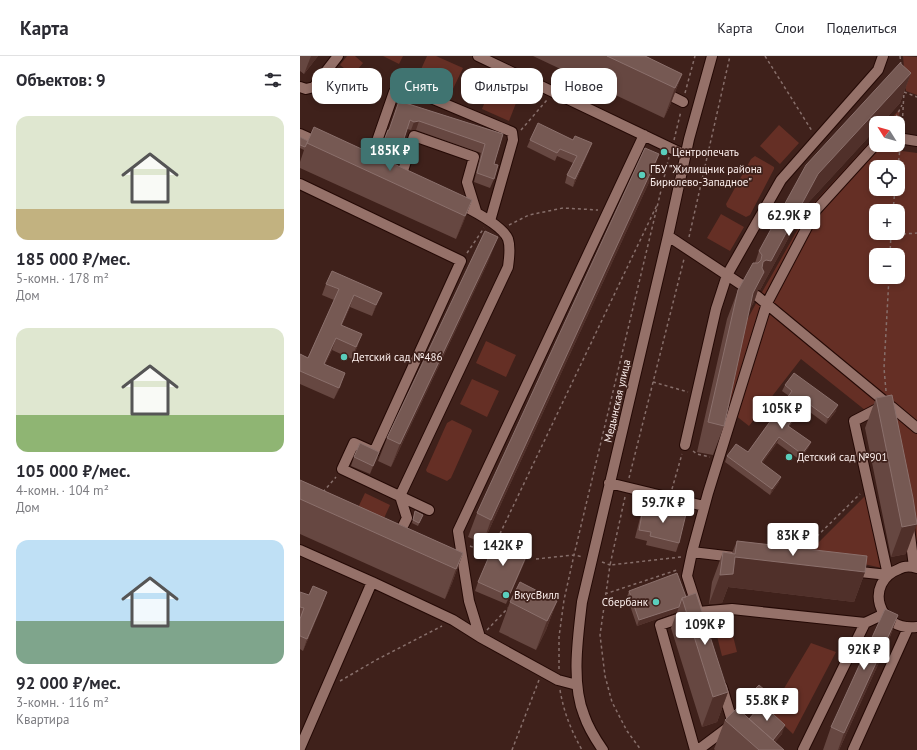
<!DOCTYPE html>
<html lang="ru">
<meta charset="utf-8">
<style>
:root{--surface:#fff;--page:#f7f7f7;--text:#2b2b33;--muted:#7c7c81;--line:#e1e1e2;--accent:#407471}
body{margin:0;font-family:"PT Sans",sans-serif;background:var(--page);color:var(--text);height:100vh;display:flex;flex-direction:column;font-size:15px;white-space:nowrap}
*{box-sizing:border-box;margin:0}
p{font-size:13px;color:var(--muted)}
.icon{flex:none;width:22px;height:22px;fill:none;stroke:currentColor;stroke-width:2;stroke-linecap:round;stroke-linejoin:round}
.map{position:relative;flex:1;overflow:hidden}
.side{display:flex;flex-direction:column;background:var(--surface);width:300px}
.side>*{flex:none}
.top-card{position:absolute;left:12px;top:12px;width:380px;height:36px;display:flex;gap:8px}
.needle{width:26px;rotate:307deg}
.tools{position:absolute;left:569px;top:60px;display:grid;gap:8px}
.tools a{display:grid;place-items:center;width:36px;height:36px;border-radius:8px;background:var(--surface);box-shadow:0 2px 6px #0003;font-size:20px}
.price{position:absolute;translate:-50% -34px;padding:0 9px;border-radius:4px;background:#fff;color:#222;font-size:13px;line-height:26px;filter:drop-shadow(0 1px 2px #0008)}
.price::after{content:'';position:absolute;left:50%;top:24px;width:12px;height:9px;margin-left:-6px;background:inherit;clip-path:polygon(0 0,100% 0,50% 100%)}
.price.current{background:var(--accent);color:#fff}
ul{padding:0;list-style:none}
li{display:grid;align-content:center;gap:8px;height:212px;padding:0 16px}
li span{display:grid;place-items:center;height:124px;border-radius:12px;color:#555}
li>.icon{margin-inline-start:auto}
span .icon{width:72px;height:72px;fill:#fffc;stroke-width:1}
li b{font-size:17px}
h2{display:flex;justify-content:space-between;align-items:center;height:48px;padding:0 16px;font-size:17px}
.chip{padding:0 14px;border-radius:12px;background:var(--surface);box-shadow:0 2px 6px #0003;font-size:14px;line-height:36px}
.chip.current{background:var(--accent);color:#fff}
header{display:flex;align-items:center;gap:24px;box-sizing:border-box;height:56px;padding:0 20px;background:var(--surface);border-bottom:1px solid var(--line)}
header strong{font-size:19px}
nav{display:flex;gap:22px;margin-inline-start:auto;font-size:14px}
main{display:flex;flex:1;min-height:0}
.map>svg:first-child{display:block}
.green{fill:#652f25;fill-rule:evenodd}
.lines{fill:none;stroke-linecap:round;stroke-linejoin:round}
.minor-casing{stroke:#240905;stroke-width:12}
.path{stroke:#876f6b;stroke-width:1.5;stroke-dasharray:3 3;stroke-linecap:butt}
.minor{stroke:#957169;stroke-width:10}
.wall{fill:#664741}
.shaded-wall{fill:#50302a}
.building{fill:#765953;stroke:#8b706c}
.poi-dot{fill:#5acebc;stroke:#3f211b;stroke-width:1.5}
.labels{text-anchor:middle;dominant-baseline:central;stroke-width:3.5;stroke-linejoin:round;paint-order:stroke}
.poi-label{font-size:11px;fill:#fcefed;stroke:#3f211b;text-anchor:start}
.street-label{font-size:11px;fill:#fcefed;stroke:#3f211b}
</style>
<header>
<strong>Карта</strong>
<nav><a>Карта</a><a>Слои</a><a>Поделиться</a></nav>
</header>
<main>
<section class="side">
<h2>Объектов: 9<svg class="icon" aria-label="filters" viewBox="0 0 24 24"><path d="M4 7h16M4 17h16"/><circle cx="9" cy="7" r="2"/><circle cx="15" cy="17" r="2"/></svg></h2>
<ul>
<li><span style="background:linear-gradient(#dfe7d0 75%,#c2b280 0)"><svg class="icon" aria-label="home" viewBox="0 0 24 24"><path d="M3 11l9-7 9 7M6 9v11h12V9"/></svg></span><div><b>185 000 ₽/мес.</b><p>5-комн. · 178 m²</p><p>Дом</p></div></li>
<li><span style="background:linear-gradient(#dfe7d0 70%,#8fb573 0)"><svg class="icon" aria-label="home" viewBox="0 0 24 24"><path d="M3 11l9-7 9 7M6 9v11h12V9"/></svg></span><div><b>105 000 ₽/мес.</b><p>4-комн. · 104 m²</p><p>Дом</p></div></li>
<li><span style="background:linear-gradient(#bfe0f5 65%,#7fa58c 0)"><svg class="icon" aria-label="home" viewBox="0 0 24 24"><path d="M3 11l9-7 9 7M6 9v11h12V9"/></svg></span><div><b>92 000 ₽/мес.</b><p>3-комн. · 116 m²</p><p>Квартира</p></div></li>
</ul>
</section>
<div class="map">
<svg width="617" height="694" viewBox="0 0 617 694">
<rect width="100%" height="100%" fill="#3f211b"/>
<path class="green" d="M47,0H55L63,7L53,19L40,9Z
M83,0H103L99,8Z
M127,0H136L163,12L152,35L118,20Z
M603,0L617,1V39L606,35Z
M191,31L218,42L209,65L182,53Z
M600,53L598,70V67H587Z
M479,69L499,87L480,108L460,90Z
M576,79V89H588L587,93L617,97V501L585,370L501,303L449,370L426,352L446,266L461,238L511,150ZM576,111H598V133H576ZM576,155H598V177H576ZM576,199H598V221H576Z
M455,100L474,111V113L450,159L446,161L427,151L426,148L451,103Z
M421,158L444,171L430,195L407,182Z
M186,285L216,299L206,321L176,307Z
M172,323L199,335L187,361L160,348Z
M152,364L171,373L172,375L151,422L147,425L127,416L126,414L147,367Z
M65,437L90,449L81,469L55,458Z
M566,439L582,512L509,496Z
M430,568L437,596L422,600L415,572Z
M511,587L536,596L493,678L470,656Z"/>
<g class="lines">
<g class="minor-casing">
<path id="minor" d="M178,0L385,99
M0,31L6,33L14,31L38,0
M361,35L383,46
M0,78L20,87
M598,82L617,85
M69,108L94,36L102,30L212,76L213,84L190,165
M101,121L114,80L174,101L167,126L176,155
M0,128L161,205L74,396L54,387L42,413L129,454
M368,180L445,231
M457,240L589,349
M592,351L617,372
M385,389L416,253L427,219L481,124L578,14L583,0
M309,427L404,450
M609,471L614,511
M97,482L107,462L100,440L208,211C209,202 211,192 208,183C203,170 170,153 158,147
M0,494L72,526
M392,496L387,520L397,551
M434,501L392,496L408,437L467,247L516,154L576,88
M617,512C611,510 604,510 599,513C564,526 577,576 617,571
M551,515L588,519L554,365L583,350
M180,581L169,545L158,475L344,79
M422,631L433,668L436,670
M0,692L72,526L153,564L180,581L258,624L277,629
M303,694C296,684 288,671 284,659C271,627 278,580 282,546L368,180L389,83L412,0
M395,694L360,569L398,556L432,553L565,567L584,558
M398,694L430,670
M503,694L565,567
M553,694L608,572"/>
</g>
<path class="path" d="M465,0L512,75
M600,0L601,10
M604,36L617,41
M385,37L395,0
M593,67L602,49
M602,72L604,36
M221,74L247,44
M374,84L381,55
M598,111L600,92
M593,155L595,133
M209,169L229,159L263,152L298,154
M591,179L617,177
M389,181L430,0
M167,197L184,172
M590,199L591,177
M353,326L388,336
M586,335L584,312L589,221
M393,395L397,398L410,401
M329,422L384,203
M372,433L382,398
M23,436L36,421
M325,441L310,509L381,501
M170,490L188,497L196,486L357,149
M504,493L560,438
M236,503L274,499L283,501
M302,506L310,509L300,579L305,620L312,646L327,675L341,694
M305,538L377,514
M187,574L208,552
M259,613V581L264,544L274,499L369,101
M40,625L78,603L142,570
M260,634C264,657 271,674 282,694
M212,694L239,624"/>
<use href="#minor" class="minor"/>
</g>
<path class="wall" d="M0,0H18L4,18L0,15Z
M233,0H345L382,18L371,47L364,62Z
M611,17L600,47L582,67H576V73L507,148L460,234H458L454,246L449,254L424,370L413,399L397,396L427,263L438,234L455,207L459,195Z
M99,45L203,78L194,108V123L190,132L174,126L181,97L116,74H111L107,73L97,101L80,95L88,74H89Z
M0,81L8,85L172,144L163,167L156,183L0,112V106L4,94L0,92Z
M230,84L289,95L273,131L265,127L267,119L273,107L257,100L255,105L227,91Z
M359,98L351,122L183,487L168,481L177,457Z
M189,204L91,411L78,405L87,382Z
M26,228L77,248L72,260L50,251L42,269L58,289L52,303L32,294L25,308L41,329L34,343L0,328V298L8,302L34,244L22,239Z
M485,329L536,355L526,368L503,351L489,371L511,386L508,392L500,404L477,387L462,407L479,426L470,439L425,406L427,400L448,396L489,340L482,335Z
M592,339L606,498L591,501L565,372L576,342Z
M79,396L70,418L51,410L54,401Z
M0,424L163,497L152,527L145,543L0,478Z
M356,451L379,487L376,496L346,489L347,485L335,482L340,462L343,453L355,456Z
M115,455L123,459L118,470L112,467Z
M437,485L565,516L554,546L428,531L422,547L409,548L412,526L423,496L432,497Z
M228,496L225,505L206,548L175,535L178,526Z
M329,535L386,541L428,636L417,666L402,671L371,572L377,556L337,570L327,541Z
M0,536L23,547L3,595L0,593Z
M257,545L246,574L236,594L199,576L210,546Z
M598,559L587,589L539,694H523L531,671Z
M453,635H466L465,638L460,645L452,638Z
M425,664L482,678L475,686L484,694H415L414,693Z"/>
<path class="shaded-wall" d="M11,0H18L4,18Z
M611,17L600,47L582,67H576V73L507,148L460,234H458L454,246L442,267L463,206L518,118Z
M382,18L371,47L364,62L375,32Z
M119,65L116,74H111L114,66Z
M292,87L289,95L273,131L275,123Z
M359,98L351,122L183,487L191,464Z
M172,144L163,167L156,183L165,160Z
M198,181L189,204L91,411L100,388Z
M82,237L77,248L72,260L76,249Z
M54,239L50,251L37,280L41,269Z
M62,278L58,289L52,303L56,291Z
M36,282L32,294L20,319L24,308Z
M45,317L41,329L34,343L39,332Z
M505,345L503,351L486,375L488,370Z
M538,349L536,355L526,368L528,362Z
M479,381L477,387L459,412L461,406Z
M511,386L508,392L500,404L502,398Z
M79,396L76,405L70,418L73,410Z
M481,421L479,426L470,439L472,433Z
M617,468L606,498L591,501L602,471Z
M228,496L225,505L206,548L209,540Z
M163,497L152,527L145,543L156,513Z
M435,501L565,516L554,546L428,531L422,547L409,548L420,519Z
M27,536L23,547L3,595L7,583Z
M257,545L246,574L236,594L247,565Z
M379,551L377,556L337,570L339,564Z
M598,559L587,589L539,694H538L544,677Z
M466,635L465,638L460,645L461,642Z
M428,636L417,666L402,671L413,641Z
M485,669L482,678L469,693L472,684Z"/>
<path class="building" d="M307,0H345L382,18L375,32Z
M600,7L611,17L518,118L471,205L466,204L463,206L462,212L464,216L453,237L424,370L408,366L438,234L453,207H458L461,204L462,199L459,195L506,109Z
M99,45L203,78L194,108L198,109L194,123L177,117L185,88L119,65L114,66L110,64L101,92L83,87L88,74H89Z
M238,67L273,84L275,80L292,87L275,123L267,119L277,100L260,93L257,97L230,84Z
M14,71L172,144L165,160L7,87Z
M0,81L8,85L5,91L0,89Z
M345,92L359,98L191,464L177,457Z
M185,175L198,181L100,388L87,382Z
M32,215L82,237L76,249L54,239L41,269L62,278L56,291L36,282L24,308L45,317L39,332L0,315V298L8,302L39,233L26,228Z
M494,317L538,349L528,362L505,345L488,370L511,386L502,398L479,381L461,406L481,421L472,433L427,400L436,388L448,396L492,335L485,329Z
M592,339L613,442L617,468L602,471L576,342Z
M60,387L79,396L73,410L54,401Z
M0,424L163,497L156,513L0,443Z
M356,451L386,458L379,487L350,480L351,476L339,474L343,453L355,456Z
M115,455L123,459L119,467L113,464Z
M197,482L228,496L209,540L178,526Z
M437,485L567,500L565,516L435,501L433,518L420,519L423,496L435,498Z
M377,517L386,541L382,542L379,551L339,564L329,535Z
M220,526L257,545L247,565L210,546Z
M13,530L27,536L7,583L0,580V563L4,552L0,551V536L9,539Z
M396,537L428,636L413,641L382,542Z
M585,553L598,559L544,677L531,671Z
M459,629L466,635L461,642L453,635Z
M462,648L485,669L473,684L449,663Z
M437,652L484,694H459L425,664Z"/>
<g class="poi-dot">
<circle cx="364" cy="96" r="4"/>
<circle cx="342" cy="119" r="4"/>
<circle cx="44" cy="301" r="4"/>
<circle cx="489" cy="401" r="4"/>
<circle cx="206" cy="539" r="4"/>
<circle cx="356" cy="546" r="4"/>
</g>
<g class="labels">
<g class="poi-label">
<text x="372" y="96">Центропечать</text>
<text x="350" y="113">ГБУ "Жилищник района<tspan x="350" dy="13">Бирюлево-Западное"</tspan></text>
<text x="52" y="301">Детский сад №486</text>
<text x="497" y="401">Детский сад №901</text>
<text x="214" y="539">ВкусВилл</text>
<text x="348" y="546" text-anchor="end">Сбербанк</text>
</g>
<g class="street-label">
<text transform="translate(317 345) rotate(-77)">Медынская улица</text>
</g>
</g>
</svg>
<div class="tools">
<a><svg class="needle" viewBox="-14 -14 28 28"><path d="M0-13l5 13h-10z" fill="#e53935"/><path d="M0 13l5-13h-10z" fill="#7c7c81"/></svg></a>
<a><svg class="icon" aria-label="locate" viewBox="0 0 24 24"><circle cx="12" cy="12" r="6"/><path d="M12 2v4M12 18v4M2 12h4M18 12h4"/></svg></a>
<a>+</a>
<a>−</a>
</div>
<b class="price current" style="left:90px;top:116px">185K ₽</b>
<b class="price" style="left:489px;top:181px">62.9K ₽</b>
<b class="price" style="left:482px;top:374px">105K ₽</b>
<b class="price" style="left:363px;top:468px">59.7K ₽</b>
<b class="price" style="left:493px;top:501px">83K ₽</b>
<b class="price" style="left:203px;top:511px">142K ₽</b>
<b class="price" style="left:405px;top:590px">109K ₽</b>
<b class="price" style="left:564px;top:615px">92K ₽</b>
<b class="price" style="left:467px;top:666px">55.8K ₽</b>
<div class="top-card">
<a class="chip">Купить</a>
<a class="chip current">Снять</a>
<a class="chip">Фильтры</a>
<a class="chip">Новое</a>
</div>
</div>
</main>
